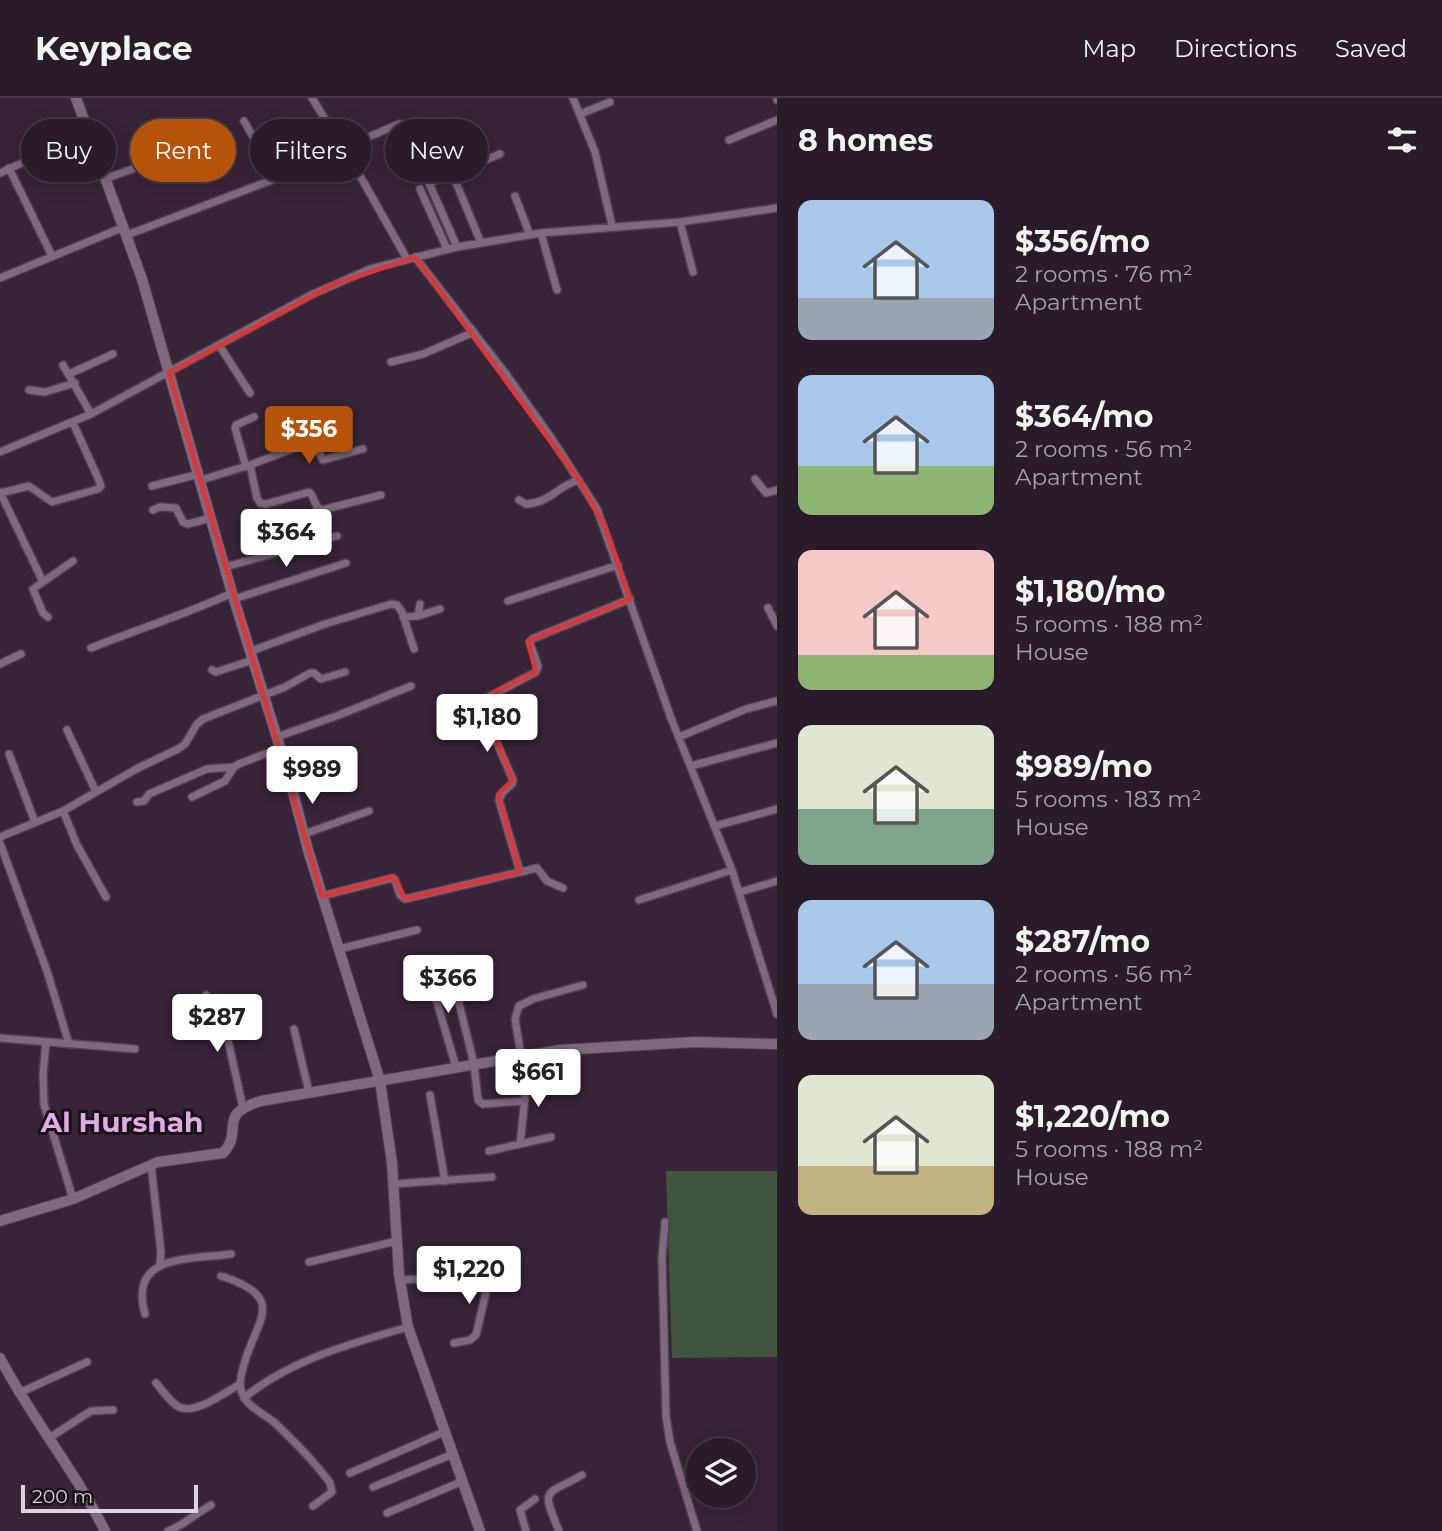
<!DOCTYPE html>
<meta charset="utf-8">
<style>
:root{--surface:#291b29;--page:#312431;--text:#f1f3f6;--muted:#a5a1a8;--line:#453946;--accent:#b45309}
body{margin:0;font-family:Montserrat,sans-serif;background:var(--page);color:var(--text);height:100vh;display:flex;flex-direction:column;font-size:26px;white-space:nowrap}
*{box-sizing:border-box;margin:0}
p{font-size:23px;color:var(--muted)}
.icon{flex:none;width:38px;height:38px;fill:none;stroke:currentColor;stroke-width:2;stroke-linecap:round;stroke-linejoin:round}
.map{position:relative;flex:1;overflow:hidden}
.details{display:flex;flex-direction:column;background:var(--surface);width:665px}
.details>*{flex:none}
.banner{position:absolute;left:21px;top:21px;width:651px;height:63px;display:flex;gap:14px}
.controls{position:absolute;left:686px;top:1340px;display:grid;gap:14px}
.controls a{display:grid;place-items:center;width:70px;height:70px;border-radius:50%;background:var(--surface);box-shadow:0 4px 18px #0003,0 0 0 2px var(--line);font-size:35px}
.scale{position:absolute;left:21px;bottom:18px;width:177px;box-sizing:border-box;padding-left:7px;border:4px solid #ded2de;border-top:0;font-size:19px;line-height:24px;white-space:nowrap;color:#ded2de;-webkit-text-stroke:5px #191119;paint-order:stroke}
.price{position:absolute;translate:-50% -60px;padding:0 16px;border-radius:7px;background:#fff;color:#222;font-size:23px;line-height:46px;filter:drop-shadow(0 2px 4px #0008)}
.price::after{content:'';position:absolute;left:50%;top:42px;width:21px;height:16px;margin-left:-10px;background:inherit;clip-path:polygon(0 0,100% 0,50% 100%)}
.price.active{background:var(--accent);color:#fff}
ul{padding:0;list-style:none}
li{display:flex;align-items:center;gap:21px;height:175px;padding:0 21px}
li span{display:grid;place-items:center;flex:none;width:196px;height:140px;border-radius:14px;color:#555}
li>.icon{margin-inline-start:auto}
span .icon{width:84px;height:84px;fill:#fffc;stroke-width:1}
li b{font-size:30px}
h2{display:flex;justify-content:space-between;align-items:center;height:84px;padding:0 21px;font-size:30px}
.pill{padding:0 24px;border-radius:32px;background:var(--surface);box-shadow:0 4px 18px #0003,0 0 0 2px var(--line);font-size:24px;line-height:63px}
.pill.active{background:var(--accent);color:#fff}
header{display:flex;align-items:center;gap:42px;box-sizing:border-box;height:98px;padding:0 35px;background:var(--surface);border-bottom:2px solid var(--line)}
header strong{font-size:33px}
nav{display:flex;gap:38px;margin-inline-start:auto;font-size:24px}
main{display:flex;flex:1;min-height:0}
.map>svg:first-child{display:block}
.green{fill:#41543f}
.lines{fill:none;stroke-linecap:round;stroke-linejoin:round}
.street-casing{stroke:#503f50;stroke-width:10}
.secondary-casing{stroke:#503f50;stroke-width:12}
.street{stroke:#7f697f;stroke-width:7}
.secondary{stroke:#7f697f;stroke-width:10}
.marked{fill:none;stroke:#d7393a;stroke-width:5;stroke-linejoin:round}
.labels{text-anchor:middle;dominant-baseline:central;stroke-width:6;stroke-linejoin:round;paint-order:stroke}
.district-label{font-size:28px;font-weight:bold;fill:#e2abe6;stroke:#191119}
</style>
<header>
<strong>Keyplace</strong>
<nav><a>Map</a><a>Directions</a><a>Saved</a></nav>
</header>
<main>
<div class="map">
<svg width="777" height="1433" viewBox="0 0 777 1433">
<rect width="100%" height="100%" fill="#372437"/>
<path class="green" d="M666,1073H777V1259L672,1260Z"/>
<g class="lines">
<g class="street-casing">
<path id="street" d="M312,0L363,83L407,161
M573,0L595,54L612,128
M777,0V2
M580,16L610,4
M729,42L777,22
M343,50L399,26
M9,70L52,158
M0,75L87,35
M452,75L481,145
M104,81L176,56
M420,91L447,151
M515,98L530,137
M680,124L693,174
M541,135L557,192
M127,137L272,82L264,58L244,23
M457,149L429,85L500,56
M415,159L506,276L552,341L597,411L671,620L732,772L777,916
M0,180L124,129
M219,247L250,295
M391,264L423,256L474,234
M63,267L91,316
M69,276L113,256
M29,292L45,294L75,285
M0,354L91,316L311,197L370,171L457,149L541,135L680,124L777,110
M250,367L313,343L323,362L363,351
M246,369L235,330L236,327L254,319
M755,381L766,395L777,392
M201,382L250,367L257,400L260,405L266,406L309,394C316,399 313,409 322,412L381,397
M152,388L199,376
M0,394L43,484L33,491L43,515L48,519
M1,395L29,388L52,404L98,391L101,388L98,380L73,325
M519,402L526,406C552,404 555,389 579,382
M153,412L160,409L176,410L183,424L188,426L211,420
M225,469L337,438
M43,484L73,463
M234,501L346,465
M508,503L618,467
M768,510L777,528
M418,518L440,511
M403,519L418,518L420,506
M91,550C138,531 187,516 232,495
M251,553L325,526L391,506L397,507L402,514L414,551
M0,566L21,556
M212,572L216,574L253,562
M67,632L96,694
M277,639L339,617L411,588
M679,639L746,611L777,603
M9,656L35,724
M691,668L777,645
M192,699L225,683L234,669L239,666L280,650
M137,704L144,703L149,696L207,671L234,669
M63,713L77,747L106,799
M715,728L777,711
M304,736L369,713
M0,739L63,713L138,670L178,651L185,646L197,626L203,621L285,589L310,575H314L321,581L345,574
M0,745L47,873L69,946
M520,774L499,702L502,695L512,686L513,682L481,608V603L536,574L538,568L530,545L532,541L630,501
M740,794L777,783
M322,798L392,780L395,782L400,797L405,801L537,770L547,783L563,790
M639,802L732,772
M339,851L417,832
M448,861L474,966L478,1002L483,1006L525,1003
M429,877L456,969
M206,897L226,933L243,1010
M294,931L309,994
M0,940L135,951
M46,944L43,977L44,1006L73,1101
M521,958L515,921L519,908L533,901L583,887
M430,997L445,1083
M520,1046L528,972
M489,1053L551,1039
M151,1067L161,1154L160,1166
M394,1086L492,1079
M665,1124L662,1160L666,1318L670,1344L697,1433
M309,1164L397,1143
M221,1178C290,1200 255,1222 243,1270C241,1277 239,1285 241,1292C245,1308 263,1315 275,1325C294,1343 315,1364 330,1385L332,1394L313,1408
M400,1182L506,1176
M145,1216C128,1155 190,1162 231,1156
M454,1245L470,1242L476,1237L490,1177
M156,1285C163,1293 170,1304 179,1309C195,1317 226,1294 240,1286
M19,1295L87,1264
M244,1300C289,1262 353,1245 408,1229
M49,1340L91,1313L113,1312
M350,1375L444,1334
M373,1389L453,1356
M387,1415L463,1383
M168,1433C181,1429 197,1415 211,1407
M526,1433L520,1412L535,1401
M559,1433C540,1388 546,1398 582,1377"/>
</g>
<g class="secondary-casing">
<path id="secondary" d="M76,0L142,181L232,495L288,675L308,752L380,983L392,1065L399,1176L408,1229L480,1433
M0,1123L73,1101L158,1064L223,1055C245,1032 215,1017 261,1003L560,952L695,944L777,946
M0,1260C32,1321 74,1371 105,1433"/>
</g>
<use href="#street" class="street"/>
<use href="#secondary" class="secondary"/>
</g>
<path class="marked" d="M415,159L579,382L605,429L630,501L528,543L536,574L479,602L513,682L498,697L520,774L405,801L394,779L322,798L169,275L332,187Z"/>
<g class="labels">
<g class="district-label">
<text x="122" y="1024">Al Hurshah</text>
</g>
</g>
</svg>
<div class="controls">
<a><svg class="icon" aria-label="layers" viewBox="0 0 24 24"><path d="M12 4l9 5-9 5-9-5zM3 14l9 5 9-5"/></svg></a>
</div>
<div class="scale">200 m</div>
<b class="price active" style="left:309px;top:368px">$356</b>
<b class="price" style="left:286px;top:471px">$364</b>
<b class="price" style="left:487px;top:656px">$1,180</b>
<b class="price" style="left:312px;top:708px">$989</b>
<b class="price" style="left:448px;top:917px">$366</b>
<b class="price" style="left:217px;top:956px">$287</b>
<b class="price" style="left:538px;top:1011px">$661</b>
<b class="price" style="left:469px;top:1208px">$1,220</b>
<div class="banner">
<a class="pill">Buy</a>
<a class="pill active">Rent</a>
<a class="pill">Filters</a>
<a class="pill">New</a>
</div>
</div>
<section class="details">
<h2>8 homes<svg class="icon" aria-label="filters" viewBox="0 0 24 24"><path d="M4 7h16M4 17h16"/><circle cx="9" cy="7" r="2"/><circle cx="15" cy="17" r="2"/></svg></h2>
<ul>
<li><span style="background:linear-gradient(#a9c7e8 70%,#9aa5b1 0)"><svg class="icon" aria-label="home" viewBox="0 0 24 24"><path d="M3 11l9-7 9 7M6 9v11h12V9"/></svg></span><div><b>$356/mo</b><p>2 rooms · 76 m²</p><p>Apartment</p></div></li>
<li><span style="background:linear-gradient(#a9c7e8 65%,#8fb573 0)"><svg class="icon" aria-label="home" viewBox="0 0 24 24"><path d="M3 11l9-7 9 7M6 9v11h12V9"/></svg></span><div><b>$364/mo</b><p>2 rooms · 56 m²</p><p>Apartment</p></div></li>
<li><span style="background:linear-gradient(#f6c9c9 75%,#8fb573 0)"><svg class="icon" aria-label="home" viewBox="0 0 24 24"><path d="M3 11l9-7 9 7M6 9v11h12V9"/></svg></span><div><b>$1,180/mo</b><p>5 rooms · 188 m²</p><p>House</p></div></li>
<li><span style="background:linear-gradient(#dfe7d0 60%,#7fa58c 0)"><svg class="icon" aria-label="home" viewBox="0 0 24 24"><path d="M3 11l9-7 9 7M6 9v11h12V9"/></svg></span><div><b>$989/mo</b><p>5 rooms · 183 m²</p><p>House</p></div></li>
<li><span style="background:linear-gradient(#a9c7e8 60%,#9aa5b1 0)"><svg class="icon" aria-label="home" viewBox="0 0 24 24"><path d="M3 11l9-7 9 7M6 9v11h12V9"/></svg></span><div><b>$287/mo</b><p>2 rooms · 56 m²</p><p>Apartment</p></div></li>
<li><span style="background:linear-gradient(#dfe7d0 65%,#c2b280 0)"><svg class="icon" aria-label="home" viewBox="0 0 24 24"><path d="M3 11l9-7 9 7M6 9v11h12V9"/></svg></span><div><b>$1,220/mo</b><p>5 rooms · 188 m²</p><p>House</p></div></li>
</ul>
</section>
</main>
